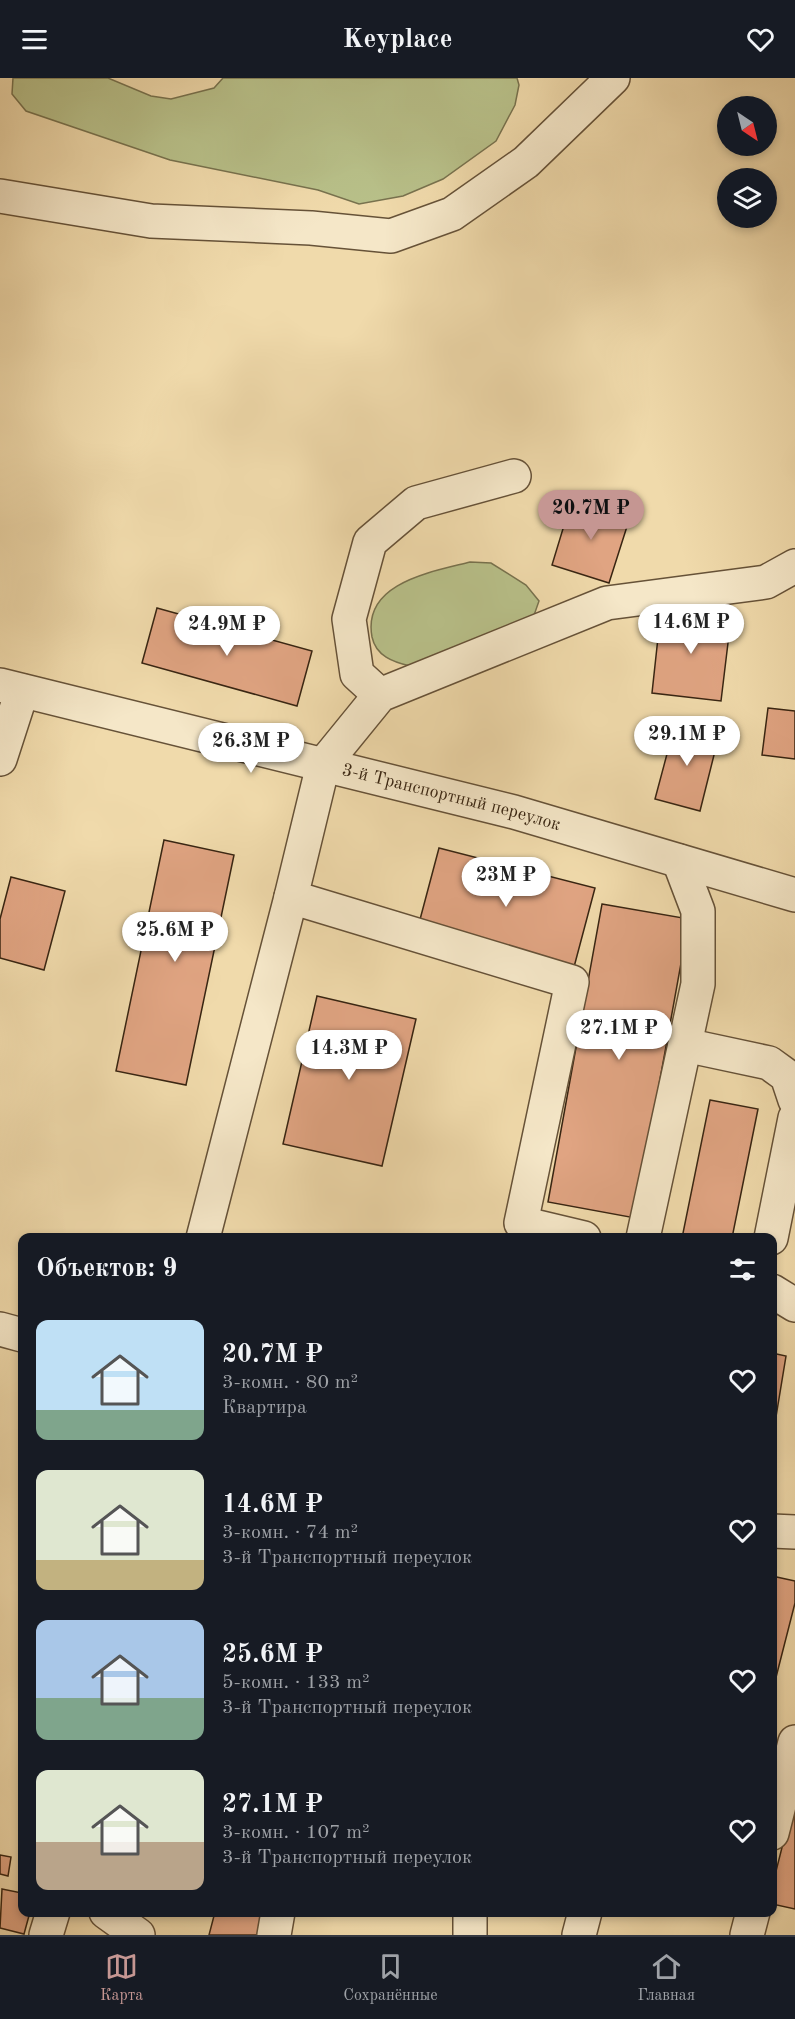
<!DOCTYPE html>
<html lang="ru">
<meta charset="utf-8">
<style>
:root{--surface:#171b24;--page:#20242c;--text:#f1f3f6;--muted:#9ea1a6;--line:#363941;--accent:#c59692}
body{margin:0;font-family:"Old Standard TT",serif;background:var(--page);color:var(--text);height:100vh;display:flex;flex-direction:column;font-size:22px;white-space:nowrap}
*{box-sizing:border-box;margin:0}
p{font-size:20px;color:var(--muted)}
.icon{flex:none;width:33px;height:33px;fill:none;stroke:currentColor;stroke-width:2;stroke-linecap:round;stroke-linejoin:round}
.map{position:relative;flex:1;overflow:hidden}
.panel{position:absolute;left:18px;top:1155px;width:759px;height:684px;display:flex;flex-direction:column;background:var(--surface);border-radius:12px;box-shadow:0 3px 9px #0003}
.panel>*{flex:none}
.needle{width:39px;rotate:145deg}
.tools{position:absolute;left:717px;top:18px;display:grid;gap:12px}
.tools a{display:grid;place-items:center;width:60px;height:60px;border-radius:50%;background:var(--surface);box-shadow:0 3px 9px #0003;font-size:30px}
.price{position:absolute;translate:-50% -51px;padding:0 14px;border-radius:21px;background:#fff;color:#222;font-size:20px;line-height:39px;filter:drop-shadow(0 2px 3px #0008)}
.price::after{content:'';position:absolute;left:50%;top:36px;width:18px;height:14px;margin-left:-9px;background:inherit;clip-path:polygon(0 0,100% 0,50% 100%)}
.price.on{background:var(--accent);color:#111}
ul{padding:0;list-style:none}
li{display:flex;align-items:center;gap:18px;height:150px;padding:0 18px}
li span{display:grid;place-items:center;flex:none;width:168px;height:120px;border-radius:12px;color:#555}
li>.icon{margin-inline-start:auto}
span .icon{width:72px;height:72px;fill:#fffc;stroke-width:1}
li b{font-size:26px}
h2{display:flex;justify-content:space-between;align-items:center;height:72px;padding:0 18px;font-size:26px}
header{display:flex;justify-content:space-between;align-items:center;height:78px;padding:0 18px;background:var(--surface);font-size:27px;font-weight:700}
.tab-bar{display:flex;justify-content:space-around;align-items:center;height:84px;border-top:2px solid var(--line);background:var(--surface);font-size:16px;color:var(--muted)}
.tab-bar a{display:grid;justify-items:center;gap:3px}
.tab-bar .on{color:var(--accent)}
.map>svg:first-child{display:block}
.green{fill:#b8c089;stroke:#78724e;stroke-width:1.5}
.building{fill:#e0a482;stroke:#382512;stroke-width:1.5}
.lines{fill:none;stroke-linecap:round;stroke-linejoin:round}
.minor-casing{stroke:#665238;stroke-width:36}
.minor{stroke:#f5e7c8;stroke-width:33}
.labels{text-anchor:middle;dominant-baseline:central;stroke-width:4.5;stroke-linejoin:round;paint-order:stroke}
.street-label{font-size:18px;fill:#382512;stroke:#f5e7c8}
</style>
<header><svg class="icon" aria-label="menu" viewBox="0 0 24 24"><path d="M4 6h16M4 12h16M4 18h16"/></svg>Keyplace<svg class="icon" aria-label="heart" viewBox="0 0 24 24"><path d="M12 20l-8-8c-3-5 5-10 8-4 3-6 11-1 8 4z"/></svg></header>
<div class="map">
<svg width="795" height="1857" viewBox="0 0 795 1857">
<rect width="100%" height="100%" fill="#f0daab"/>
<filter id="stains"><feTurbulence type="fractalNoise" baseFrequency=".00333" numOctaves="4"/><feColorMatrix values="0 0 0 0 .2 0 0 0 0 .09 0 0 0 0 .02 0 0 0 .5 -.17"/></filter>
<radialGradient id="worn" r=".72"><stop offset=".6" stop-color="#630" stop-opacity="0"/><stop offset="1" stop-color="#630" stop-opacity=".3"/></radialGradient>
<path class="green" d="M13,0H108L151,18L171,21L214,10L223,0H517L519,7L515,27L496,63L443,101L403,118L359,126L318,112L170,82L26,33L12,16Z
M470,484L491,485L526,507L539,523L532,543L410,588C393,584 376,578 372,559C362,505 431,494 470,484Z"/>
<path class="building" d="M572,421L630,439L609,505L552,487Z
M157,530L312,573L297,628L142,585Z
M661,532L731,540L721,623L652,615Z
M768,630L795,633V681L762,677Z
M675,646L719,657L700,733L655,721Z
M164,762L234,777L186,1007L116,993Z
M439,770L595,810L574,889L418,849Z
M11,799L65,813L44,892L0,880V841Z
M602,826L689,841L635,1140L548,1124Z
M317,918L416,941L382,1088L283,1066Z
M710,1022L758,1031L732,1160H682Z
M772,1275L786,1278L772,1363Z
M772,1498L795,1503V1525L772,1615Z
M795,1718V1831L772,1826V1809Z
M0,1777L11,1779L8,1798L0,1796Z
M2,1811L22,1815V1834H30L24,1856L0,1850Z
M215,1834H269L263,1857H209Z"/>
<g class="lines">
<g class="minor-casing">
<g id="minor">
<path d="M0,118L151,143L311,150L391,158L452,136L526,84L613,0"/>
<path id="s1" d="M0,607L514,734L795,817"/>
<path d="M380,617L357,596L349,541L370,464L416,425L514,398"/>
<path d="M0,681L22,613"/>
<path d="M685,967L769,985L787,998L795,1022"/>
<path d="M203,1160L291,819"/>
<path d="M584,1160L521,1145L572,904L291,819L323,687L380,617L607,525L766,504L795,488"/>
<path d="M643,1160L698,906V833L679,783"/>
<path d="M771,1160L795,1040"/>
<path d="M772,1213L795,1227"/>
<path d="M0,1251L22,1257"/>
<path d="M772,1453L795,1454"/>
<path d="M772,1755L795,1664"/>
<path d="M106,1834L138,1857"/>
<path d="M46,1857L53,1834"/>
<path d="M274,1857L278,1834"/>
<path d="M470,1857V1834"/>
<path d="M579,1857L585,1834"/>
<path d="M747,1857L753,1834"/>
</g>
</g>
<use href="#minor" class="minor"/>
</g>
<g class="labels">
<g class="street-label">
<text stroke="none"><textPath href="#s1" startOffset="465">3-й Транспортный переулок</textPath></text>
</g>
</g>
<rect width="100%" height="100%" filter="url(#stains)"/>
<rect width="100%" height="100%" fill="url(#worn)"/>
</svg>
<div class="tools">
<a><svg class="needle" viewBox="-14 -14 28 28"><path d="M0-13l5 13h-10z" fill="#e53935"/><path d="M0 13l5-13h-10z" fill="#9ea1a6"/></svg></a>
<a><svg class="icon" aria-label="layers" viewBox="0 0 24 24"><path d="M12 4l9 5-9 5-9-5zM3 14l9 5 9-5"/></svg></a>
</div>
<b class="price on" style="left:591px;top:463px">20.7M ₽</b>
<b class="price" style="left:691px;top:577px">14.6M ₽</b>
<b class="price" style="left:227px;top:579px">24.9M ₽</b>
<b class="price" style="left:687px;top:689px">29.1M ₽</b>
<b class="price" style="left:251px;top:696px">26.3M ₽</b>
<b class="price" style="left:506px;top:830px">23M ₽</b>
<b class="price" style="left:175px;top:885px">25.6M ₽</b>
<b class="price" style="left:619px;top:983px">27.1M ₽</b>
<b class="price" style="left:349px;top:1003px">14.3M ₽</b>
<section class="panel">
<h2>Объектов: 9<svg class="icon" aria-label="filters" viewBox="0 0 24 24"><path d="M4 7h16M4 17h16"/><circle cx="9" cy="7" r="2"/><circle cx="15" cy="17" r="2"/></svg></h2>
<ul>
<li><span style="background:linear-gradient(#bfe0f5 75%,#7fa58c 0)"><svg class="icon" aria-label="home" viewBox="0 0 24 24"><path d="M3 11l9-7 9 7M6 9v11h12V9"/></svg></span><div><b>20.7M ₽</b><p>3-комн. · 80 m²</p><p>Квартира</p></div><svg class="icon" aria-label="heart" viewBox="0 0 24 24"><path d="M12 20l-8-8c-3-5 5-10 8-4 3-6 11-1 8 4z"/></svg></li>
<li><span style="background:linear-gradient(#dfe7d0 75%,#c2b280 0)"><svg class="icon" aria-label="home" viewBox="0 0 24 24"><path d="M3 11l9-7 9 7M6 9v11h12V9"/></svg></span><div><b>14.6M ₽</b><p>3-комн. · 74 m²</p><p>3-й Транспортный переулок</p></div><svg class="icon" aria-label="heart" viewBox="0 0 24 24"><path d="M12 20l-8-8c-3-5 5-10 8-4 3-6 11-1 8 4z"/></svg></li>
<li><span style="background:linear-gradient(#a9c7e8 65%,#7fa58c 0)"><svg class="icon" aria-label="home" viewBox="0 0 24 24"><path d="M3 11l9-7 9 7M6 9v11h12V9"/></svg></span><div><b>25.6M ₽</b><p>5-комн. · 133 m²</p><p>3-й Транспортный переулок</p></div><svg class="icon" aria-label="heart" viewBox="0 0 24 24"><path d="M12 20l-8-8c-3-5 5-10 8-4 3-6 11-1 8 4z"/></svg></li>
<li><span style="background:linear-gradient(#dfe7d0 60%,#b9a48a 0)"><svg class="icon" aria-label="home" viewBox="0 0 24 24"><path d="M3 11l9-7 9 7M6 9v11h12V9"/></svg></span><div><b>27.1M ₽</b><p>3-комн. · 107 m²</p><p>3-й Транспортный переулок</p></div><svg class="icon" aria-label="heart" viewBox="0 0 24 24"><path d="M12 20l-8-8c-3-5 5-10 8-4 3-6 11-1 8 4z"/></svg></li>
</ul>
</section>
</div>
<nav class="tab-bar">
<a class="on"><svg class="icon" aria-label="map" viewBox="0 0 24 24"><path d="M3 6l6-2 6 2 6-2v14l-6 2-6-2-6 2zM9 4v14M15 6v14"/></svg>Карта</a>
<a><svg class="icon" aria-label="saved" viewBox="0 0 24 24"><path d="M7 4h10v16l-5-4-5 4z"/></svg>Сохранённые</a>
<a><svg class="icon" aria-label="home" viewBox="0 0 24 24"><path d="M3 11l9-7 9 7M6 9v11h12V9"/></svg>Главная</a>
</nav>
